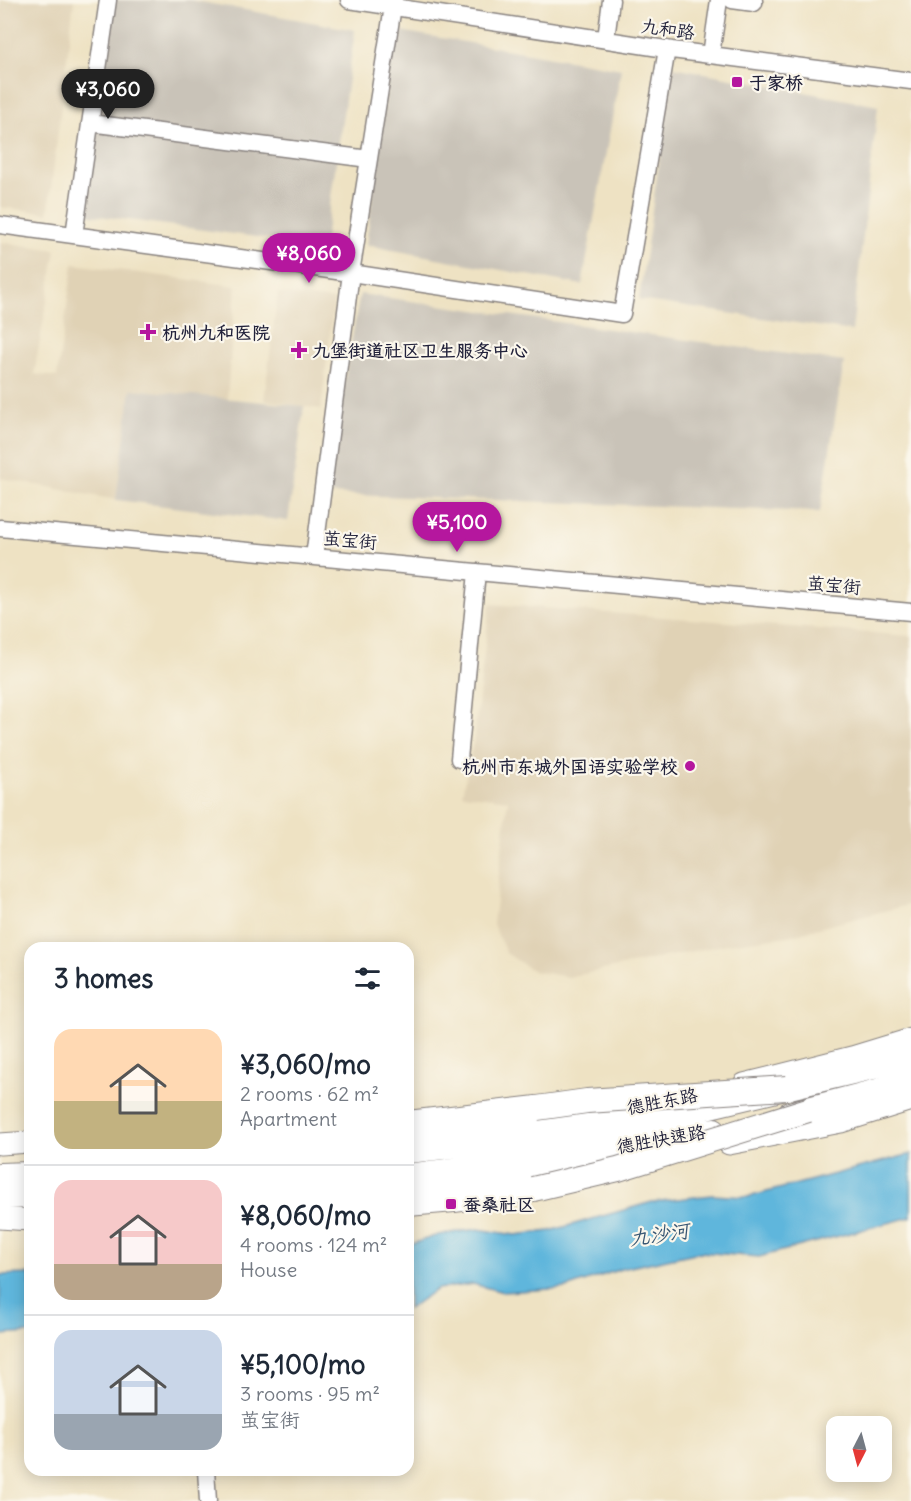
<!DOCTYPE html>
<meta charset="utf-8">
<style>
:root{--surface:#fff;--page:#f6f6f7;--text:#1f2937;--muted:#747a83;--line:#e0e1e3;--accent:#b5179e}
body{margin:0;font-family:Delius,"LXGW WenKai TC",sans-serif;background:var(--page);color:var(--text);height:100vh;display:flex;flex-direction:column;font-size:22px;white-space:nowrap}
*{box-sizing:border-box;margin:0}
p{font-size:20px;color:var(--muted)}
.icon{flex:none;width:33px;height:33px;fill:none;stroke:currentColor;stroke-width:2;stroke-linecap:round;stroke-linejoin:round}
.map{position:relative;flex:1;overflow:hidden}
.panel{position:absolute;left:24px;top:942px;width:390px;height:534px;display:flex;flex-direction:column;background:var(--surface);border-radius:18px;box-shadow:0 3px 15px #0003}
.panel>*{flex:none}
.needle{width:39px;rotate:186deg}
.controls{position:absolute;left:826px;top:1416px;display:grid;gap:12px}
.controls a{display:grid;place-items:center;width:66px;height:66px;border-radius:12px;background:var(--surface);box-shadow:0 3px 15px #0003;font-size:30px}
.price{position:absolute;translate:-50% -51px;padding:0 14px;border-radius:21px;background:var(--accent);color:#fff;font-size:20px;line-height:39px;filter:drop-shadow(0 2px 3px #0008)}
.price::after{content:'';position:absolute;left:50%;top:36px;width:18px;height:14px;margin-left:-9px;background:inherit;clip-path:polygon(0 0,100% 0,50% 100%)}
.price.current{background:#222;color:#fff}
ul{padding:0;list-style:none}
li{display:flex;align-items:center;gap:18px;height:150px;padding:0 30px}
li+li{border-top:2px solid var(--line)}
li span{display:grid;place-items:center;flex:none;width:168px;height:120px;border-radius:18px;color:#555}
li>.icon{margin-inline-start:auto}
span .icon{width:72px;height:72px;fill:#fffc;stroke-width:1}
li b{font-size:26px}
h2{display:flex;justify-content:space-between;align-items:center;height:72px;padding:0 30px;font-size:26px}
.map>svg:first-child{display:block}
.built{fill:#e0d2b5}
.industrial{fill:#c9c3b8}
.water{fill:#5fb6dc;stroke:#406c8c;stroke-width:1.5}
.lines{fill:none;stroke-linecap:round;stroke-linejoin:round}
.minor-casing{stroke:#88827f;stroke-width:19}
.major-casing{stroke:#88827f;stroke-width:23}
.highway-casing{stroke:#88827f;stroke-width:26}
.minor{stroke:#fff;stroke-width:16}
.major{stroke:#fff;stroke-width:21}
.highway{stroke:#fff;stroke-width:24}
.highway-bridge-casing{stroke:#88827f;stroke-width:26;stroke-linecap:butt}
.highway-bridge{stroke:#fff;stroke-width:24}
.poi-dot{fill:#b5179e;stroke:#fbf7ec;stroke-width:2}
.labels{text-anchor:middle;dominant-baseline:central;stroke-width:4.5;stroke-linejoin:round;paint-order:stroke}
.street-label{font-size:18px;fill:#22223b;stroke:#fbf7ec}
.poi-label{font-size:18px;font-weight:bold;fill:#22223b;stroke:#fbf7ec;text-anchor:start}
.water-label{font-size:20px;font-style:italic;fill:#375673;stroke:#fbf7ec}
</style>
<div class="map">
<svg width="911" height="1501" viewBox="0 0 911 1501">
<rect width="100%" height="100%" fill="#fbf7ec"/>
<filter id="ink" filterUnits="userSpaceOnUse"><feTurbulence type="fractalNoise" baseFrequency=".0167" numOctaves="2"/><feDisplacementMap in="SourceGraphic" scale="12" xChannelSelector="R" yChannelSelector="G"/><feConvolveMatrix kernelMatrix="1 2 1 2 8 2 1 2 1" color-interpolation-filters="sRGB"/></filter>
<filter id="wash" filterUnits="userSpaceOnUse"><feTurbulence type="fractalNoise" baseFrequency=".008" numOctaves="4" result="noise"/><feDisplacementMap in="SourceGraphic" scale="24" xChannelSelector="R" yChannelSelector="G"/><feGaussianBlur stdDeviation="1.35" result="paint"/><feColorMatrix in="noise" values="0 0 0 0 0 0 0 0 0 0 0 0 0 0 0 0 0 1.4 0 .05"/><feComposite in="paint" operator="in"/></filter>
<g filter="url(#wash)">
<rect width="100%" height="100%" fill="#eee2c3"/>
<path class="built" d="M0,0H74L48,213L0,207Z
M0,242L56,250L34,374L57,377L73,264L236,286L227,399L131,389L116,500L0,478Z
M278,293L334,300L321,409L264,400Z
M490,604L911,636V904L788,936L727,944L569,977L533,971L506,953L493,924L508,800L462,794L474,739Z"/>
<path class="industrial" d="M106,0H190L355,30L324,246L77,213Z
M394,30L621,69L582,285L366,245Z
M673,67L878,106L852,331L639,300Z
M360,294L844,362L820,512L324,494Z
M131,389L304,406L288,521L116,500Z"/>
<path class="water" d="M911,1154V1217L759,1257L700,1252L621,1269L566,1288L503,1292L473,1284L437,1289L408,1309V1245L438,1235L478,1229L515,1235L550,1231L652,1202L712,1195L748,1197Z
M30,1274V1333L0,1335V1275Z"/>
</g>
<g filter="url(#ink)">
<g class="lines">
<g class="minor-casing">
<path id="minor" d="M349,0L672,50L911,81
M732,0L754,3V0
M606,39L611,0
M711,55L719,0
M90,123L369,159
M0,225L351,273L622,314L667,49
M74,235L108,0
M0,528L911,612
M314,557L351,273L394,0
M459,759L477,572
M206,1470L208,1501"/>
</g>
<g class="major-casing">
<path id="major" d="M744,1084L852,1057L911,1039
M408,1135L579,1116L628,1107
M0,1144L30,1142
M729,1144L841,1122L911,1100
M408,1192L574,1170
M0,1218L30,1220"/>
</g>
<g class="highway-casing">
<path id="highway" d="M789,1114L911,1082
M408,1123L537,1108
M408,1151L563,1133L693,1110L911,1058
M0,1175L30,1174
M408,1176L540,1159L714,1130
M0,1197L30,1196
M408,1204L454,1200L533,1189"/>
</g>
<use href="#minor" class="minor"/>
<use href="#major" class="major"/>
<use href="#highway" class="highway"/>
<g class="highway-bridge-casing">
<path id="highway-bridge" d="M537,1108L587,1101L787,1088
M533,1189L618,1169L808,1110"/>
</g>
<use href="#highway-bridge" class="highway-bridge"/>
</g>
</g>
<g class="poi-dot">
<rect x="731" y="76" width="12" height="12" rx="3"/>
<path d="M145 323h6v6h6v6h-6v6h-6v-6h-6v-6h6z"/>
<path d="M296 341h6v6h6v6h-6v6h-6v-6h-6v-6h6z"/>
<circle cx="690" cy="766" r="6"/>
<rect x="445" y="1198" width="12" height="12" rx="3"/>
</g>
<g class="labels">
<g class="street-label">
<text transform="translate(668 29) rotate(8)">九和路</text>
<text transform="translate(350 540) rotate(5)">茧宝街</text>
<text transform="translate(834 585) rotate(5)">茧宝街</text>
<text transform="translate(662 1101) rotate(-11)">德胜东路</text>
<text transform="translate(661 1139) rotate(-10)">德胜快速路</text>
</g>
<g class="poi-label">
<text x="749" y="82">于家桥</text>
<text x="162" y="332">杭州九和医院</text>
<text x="312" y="350">九堡街道社区卫生服务中心</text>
<text x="678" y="766" text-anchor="end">杭州市东城外国语实验学校</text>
<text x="463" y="1204">蚕桑社区</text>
</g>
<g class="water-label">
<text transform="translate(659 1234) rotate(-8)">九沙河</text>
</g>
</g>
</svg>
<div class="controls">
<a><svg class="needle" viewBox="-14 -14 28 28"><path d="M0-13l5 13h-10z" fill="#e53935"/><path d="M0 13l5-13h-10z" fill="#747a83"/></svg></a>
</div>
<b class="price current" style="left:108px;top:120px">¥3,060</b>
<b class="price" style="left:309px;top:284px">¥8,060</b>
<b class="price" style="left:457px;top:553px">¥5,100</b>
<section class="panel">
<h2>3 homes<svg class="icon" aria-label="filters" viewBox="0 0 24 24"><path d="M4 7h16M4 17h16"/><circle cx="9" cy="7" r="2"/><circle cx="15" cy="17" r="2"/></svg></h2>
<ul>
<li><span style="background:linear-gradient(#ffd9b3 60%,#c2b280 0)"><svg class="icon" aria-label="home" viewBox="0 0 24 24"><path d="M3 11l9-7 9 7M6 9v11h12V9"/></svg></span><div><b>¥3,060/mo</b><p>2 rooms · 62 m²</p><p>Apartment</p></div></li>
<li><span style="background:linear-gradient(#f6c9c9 70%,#b9a48a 0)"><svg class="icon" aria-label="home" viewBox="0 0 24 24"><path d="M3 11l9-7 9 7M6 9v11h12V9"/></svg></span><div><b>¥8,060/mo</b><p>4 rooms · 124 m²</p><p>House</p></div></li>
<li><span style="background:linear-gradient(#c9d6e8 70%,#9aa5b1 0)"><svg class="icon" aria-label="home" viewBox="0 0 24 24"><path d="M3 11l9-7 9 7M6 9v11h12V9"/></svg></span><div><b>¥5,100/mo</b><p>3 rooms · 95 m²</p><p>茧宝街</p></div></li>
</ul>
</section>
</div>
